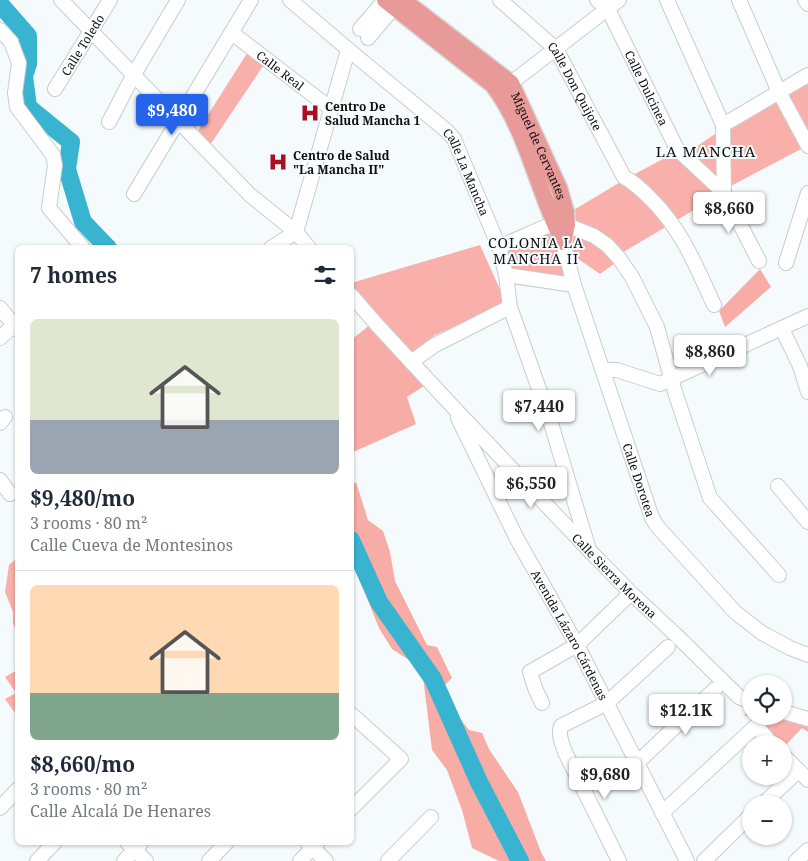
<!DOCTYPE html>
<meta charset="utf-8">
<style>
:root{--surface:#fff;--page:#f2f2f3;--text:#1f2937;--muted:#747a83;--line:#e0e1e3;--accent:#2563eb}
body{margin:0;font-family:"Noto Serif",serif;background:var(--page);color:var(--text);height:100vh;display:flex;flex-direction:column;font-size:19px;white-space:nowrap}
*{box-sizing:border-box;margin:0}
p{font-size:16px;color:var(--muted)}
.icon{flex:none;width:28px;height:28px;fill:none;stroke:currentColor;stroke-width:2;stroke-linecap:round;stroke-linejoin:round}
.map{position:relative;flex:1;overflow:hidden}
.details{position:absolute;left:15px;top:245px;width:339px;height:600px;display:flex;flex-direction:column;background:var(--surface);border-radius:8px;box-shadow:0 1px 4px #0004}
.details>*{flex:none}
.tools{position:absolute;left:742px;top:675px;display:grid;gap:10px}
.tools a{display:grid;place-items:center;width:50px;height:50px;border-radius:50%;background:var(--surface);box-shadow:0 1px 4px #0004;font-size:25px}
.price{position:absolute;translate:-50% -42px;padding:0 11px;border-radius:5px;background:#fff;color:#222;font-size:16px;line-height:32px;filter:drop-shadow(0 1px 2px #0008)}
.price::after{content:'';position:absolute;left:50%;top:30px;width:15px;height:11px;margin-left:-8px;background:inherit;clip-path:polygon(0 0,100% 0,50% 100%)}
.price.active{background:var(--accent);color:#fff}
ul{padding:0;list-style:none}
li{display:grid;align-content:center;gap:10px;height:265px;padding:0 15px}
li+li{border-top:1px solid var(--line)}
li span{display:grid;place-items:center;height:155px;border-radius:8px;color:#555}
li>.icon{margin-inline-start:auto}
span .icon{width:90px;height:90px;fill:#fffc;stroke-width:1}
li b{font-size:21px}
h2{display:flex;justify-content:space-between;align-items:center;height:60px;padding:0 15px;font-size:21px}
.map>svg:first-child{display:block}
.green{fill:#fab0aa}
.forest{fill:#f8aca6}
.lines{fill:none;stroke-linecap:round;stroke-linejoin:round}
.river{stroke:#38b4d1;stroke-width:18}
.minor-casing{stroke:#c7cdce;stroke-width:16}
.major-casing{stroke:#d8d8d9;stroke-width:19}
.minor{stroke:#fff;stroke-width:14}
.major{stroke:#e89a98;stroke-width:16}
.labels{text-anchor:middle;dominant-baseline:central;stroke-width:4;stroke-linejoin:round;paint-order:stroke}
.street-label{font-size:12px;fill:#0c0e0f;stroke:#f5fbfd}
.poi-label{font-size:12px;font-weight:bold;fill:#0c0e0f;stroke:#f5fbfd;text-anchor:start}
.neighbourhood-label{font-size:14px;letter-spacing:1px;fill:#0c0e0f;stroke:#f5fbfd}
.quarter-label{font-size:15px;letter-spacing:1px;fill:#0c0e0f;stroke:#f5fbfd}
</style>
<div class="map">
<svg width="808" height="861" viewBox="0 0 808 861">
<rect width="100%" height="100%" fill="#f5fbfd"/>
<path class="green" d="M251,47L267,60L210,145L197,132Z
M808,81V133L788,93Z
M777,97L803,148L727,188V127Z
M721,130V187L684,155Z
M676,152L720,194L674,222L633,175Z
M622,181L669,225L620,254L570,221L572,211Z
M550,231L557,240L565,280L508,273L505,252L519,242Z
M571,235L583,236L618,261L600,274L574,256Z
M480,245L507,305L435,335L408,356L351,290V283Z
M17,558V634L13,623V612L5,592L9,565Z
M17,670V716L5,699L16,693L5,677Z
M751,709V716H784L808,722V732L802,728L784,747V744H778L757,721L744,715Z"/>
<path class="forest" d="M760,269L771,287L725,327L719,311Z
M371,324L424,386L407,397L416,424L351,453V340Z
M356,482L368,520L383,531L390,552L395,581L427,645L437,647L452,678L443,687L448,703L469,730L482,733L489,749L518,792L541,852L546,861H499L472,848L462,810L447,770L432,750L423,677L412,662L392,649L379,628L351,559V486Z"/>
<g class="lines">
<path class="river" d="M0,4L28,36V64L24,76L28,107L71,142L67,169L83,222L108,248
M351,540L379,602L433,679L479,782L520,861"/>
<g class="minor-casing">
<g id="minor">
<path d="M61,0L250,195L296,232L309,248"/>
<path id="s1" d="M290,0L356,56L447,131L454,139L499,247L506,275L510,307L550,420L589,550"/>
<path id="s2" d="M500,0L556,49L624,177C635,183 642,190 651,199C682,230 696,266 714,305"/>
<path id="s3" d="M597,0L608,9L677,149L724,193"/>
<path d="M667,0L723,125L724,193L759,261"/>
<path d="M739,0L779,92L808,146"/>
<path d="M805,0L808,4"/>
<path d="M360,29L385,0"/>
<path d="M0,30L11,42L19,63L15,93L17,107L53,155L55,165L49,208L83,248"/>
<path id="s4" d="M232,33L330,108"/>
<path d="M368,38L394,7"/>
<path d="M511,83L619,0"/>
<path id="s5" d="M55,89L110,0"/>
<path d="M109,122L133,76L178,0"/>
<path d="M723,125L808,75"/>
<path d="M134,194L251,0"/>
<path id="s6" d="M563,242L574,285L652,518L657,526L735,612L762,633L790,648L808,655"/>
<path d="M499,247L554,223L567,225L594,236L607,245L619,258L632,277L657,327L675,392L710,498L779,575"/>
<path d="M271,248L296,232L348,50"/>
<path d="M786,263L808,193"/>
<path d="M506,275L574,285"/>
<path id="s7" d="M351,295L378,326L454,408L589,550L631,593L677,636L739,697L751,702"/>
<path d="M0,308L18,330"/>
<path d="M782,329L800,366L808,392"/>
<path d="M0,338L14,325"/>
<path d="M411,362L435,345L510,307"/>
<path d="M604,370H617L660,384L808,316"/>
<path id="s8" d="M458,418L517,539L577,645L687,861"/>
<path d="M0,423L5,417"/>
<path d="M0,480L10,494"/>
<path d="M778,486L808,522"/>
<path d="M542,703L535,688L530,672L577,645L631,593"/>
<path d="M784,712L808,719"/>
<path d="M351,714L401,759L351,809"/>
<path d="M784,756L808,780"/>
<path d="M637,763L715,689"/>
<path d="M763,804L798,771"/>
<path d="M0,808L18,789"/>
<path d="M662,813L756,726L772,744"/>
<path d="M127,842L146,861"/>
<path d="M307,842L326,861"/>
<path d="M37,861L55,842"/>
<path d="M124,861L141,843"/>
<path d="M209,861L227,842"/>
<path d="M300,861L318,842"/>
<path d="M388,861L431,817"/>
<path d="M619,861L565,752C562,743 558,736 561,726L607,703L668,647"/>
<path d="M704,861L751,815"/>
<path d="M796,861L808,850"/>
</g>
</g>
<g class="major-casing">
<g id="major">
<path d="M385,0L493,85C527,130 538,192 563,242"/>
<path id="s9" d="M403,0L511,83L559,188L566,212L567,225L563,242"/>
</g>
</g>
<use href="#minor" class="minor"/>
<use href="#major" class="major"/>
</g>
<defs>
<g id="hospital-bare" transform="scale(1.5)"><path d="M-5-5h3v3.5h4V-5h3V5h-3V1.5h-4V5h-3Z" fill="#a71020" stroke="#f5fbfd" stroke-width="2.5" paint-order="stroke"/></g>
</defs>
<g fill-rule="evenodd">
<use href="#hospital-bare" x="310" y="113"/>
<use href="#hospital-bare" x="278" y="162"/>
</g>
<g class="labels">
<g class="street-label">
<text stroke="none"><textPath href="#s5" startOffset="52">Calle Toledo</textPath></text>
<text stroke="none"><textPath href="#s4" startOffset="61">Calle Real</textPath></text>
<text stroke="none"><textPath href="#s2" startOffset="116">Calle Don Quijote</textPath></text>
<text stroke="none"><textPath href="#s3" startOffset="102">Calle Dulcinea</textPath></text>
<text stroke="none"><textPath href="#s9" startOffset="205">Miguel de Cervantes</textPath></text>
<text stroke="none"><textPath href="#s1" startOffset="250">Calle La Mancha</textPath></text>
<text stroke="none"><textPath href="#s6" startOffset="250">Calle Dorotea</textPath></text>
<text stroke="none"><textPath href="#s7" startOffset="385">Calle Sierra Morena</textPath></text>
<text stroke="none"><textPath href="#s8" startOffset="244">Avenida Lázaro Cárdenas</textPath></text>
</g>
<g class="poi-label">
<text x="325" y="106">Centro De<tspan x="325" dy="14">Salud Mancha 1</tspan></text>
<text x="293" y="155">Centro de Salud<tspan x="293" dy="14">"La Mancha II"</tspan></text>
</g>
<g class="neighbourhood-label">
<text x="536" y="242">COLONIA LA<tspan x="536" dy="16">MANCHA II</tspan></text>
</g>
<g class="quarter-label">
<text x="706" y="151">LA MANCHA</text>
</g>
</g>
</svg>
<div class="tools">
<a><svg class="icon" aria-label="locate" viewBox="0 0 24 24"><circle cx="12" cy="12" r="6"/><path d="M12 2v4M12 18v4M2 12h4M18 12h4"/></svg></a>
<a>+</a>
<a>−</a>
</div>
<b class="price active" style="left:172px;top:136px">$9,480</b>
<b class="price" style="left:729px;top:234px">$8,660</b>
<b class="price" style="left:710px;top:377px">$8,860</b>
<b class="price" style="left:539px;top:432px">$7,440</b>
<b class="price" style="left:531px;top:509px">$6,550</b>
<b class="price" style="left:686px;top:736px">$12.1K</b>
<b class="price" style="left:605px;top:800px">$9,680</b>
<section class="details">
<h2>7 homes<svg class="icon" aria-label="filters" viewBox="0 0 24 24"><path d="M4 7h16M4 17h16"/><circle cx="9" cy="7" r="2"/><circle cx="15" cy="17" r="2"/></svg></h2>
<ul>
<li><span style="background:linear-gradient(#dfe7d0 65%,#9aa5b1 0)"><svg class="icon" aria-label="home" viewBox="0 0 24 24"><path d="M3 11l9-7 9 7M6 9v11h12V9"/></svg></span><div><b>$9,480/mo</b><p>3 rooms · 80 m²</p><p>Calle Cueva de Montesinos</p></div></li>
<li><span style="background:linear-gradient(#ffd9b3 70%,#7fa58c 0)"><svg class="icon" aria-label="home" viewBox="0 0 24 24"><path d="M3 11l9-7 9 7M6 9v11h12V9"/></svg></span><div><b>$8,660/mo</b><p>3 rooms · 80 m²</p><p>Calle Alcalá De Henares</p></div></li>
</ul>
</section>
</div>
